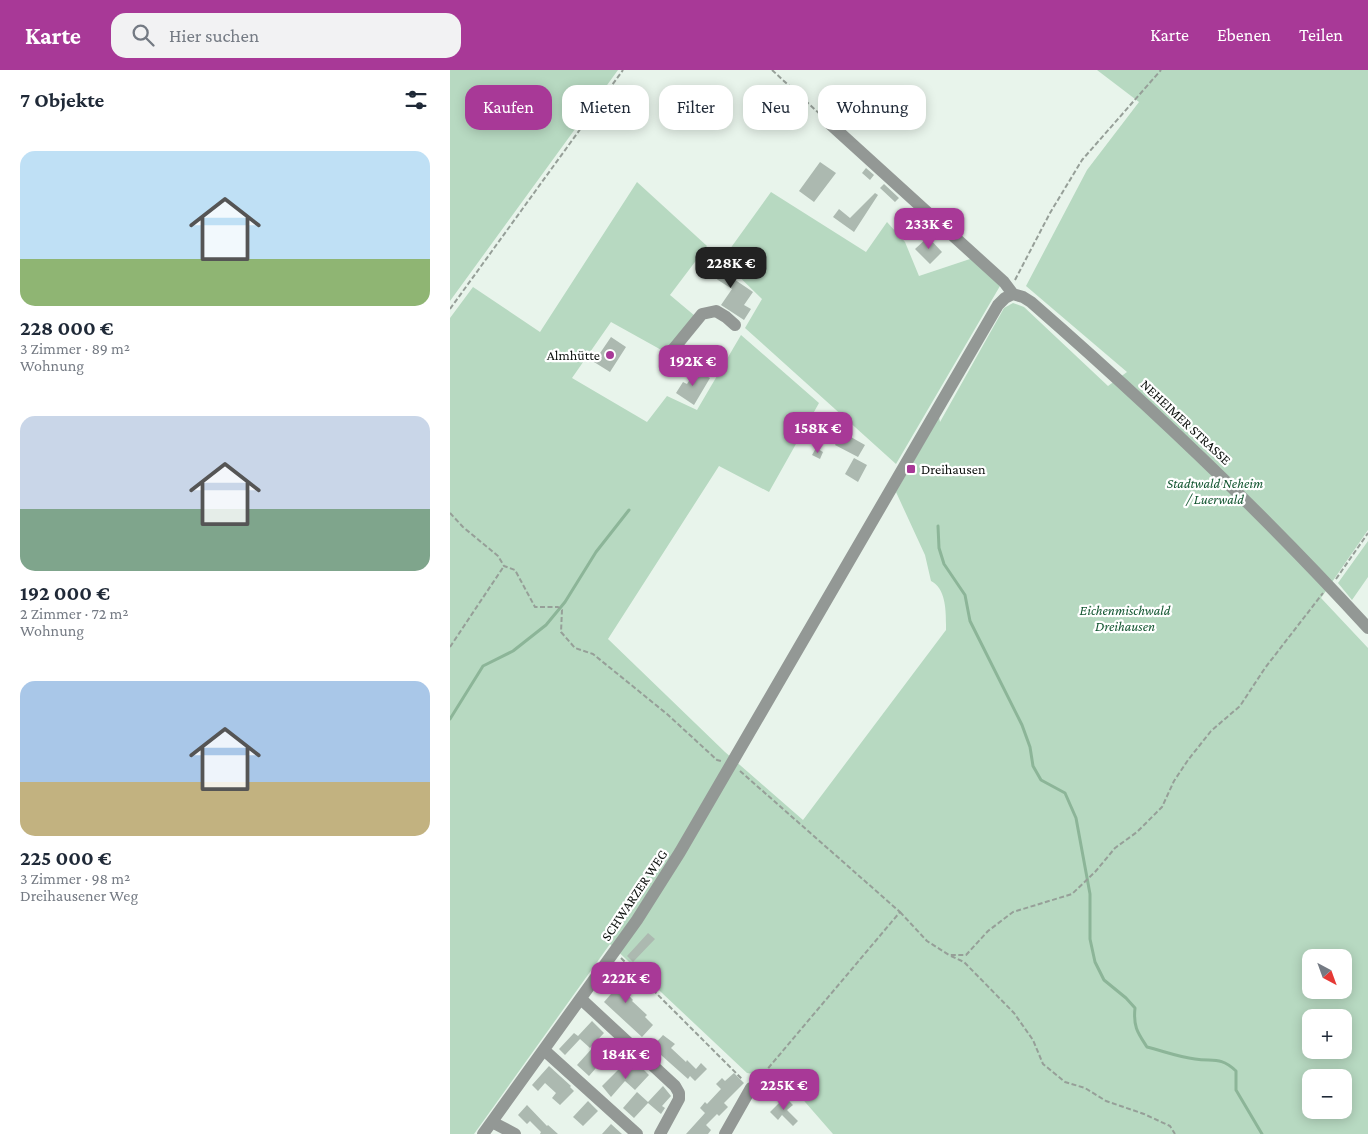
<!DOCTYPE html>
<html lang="de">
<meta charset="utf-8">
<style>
:root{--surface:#fff;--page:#f2f2f3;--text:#1f2937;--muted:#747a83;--accent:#a83997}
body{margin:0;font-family:"Crimson Pro",serif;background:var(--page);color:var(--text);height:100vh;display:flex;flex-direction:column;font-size:19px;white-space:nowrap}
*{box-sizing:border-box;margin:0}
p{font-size:16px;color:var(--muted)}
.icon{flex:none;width:28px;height:28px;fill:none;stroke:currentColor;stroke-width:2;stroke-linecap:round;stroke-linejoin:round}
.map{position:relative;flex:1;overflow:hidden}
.side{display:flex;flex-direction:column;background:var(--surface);width:450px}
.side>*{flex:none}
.guide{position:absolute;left:15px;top:15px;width:475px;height:45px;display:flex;gap:10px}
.needle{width:32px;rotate:139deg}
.tools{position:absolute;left:852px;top:879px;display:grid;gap:10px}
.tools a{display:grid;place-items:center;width:50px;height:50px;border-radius:10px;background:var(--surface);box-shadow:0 2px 12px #0003;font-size:25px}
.price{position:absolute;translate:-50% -42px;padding:0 11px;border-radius:10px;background:var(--accent);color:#fff;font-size:16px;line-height:32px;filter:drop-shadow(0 1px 2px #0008)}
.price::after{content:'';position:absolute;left:50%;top:30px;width:15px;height:11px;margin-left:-8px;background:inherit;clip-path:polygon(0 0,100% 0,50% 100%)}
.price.current{background:#222;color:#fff}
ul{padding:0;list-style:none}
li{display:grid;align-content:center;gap:10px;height:265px;padding:0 20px}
li span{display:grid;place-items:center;height:155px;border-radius:15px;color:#555}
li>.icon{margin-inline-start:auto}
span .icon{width:90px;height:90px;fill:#fffc;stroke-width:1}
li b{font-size:21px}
h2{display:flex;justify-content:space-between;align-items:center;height:60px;padding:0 20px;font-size:21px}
.tag{padding:0 18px;border-radius:15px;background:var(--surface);box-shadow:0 2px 12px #0003;font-size:18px;line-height:45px}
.tag.current{background:var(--accent);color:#fff}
header{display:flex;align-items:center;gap:30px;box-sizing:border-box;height:70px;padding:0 25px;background:var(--accent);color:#fff}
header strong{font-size:24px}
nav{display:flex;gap:28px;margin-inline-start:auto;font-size:18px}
.search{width:350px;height:45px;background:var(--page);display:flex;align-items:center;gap:12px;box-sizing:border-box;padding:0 18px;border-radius:15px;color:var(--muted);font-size:19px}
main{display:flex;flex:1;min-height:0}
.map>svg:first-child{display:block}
.green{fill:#b7d9c1;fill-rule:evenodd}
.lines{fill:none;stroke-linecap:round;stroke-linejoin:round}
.stream{stroke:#8cb598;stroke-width:3}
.building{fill:#acb9b0}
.path{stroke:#969f98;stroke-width:2;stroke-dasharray:5 2.5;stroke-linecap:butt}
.minor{stroke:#939895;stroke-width:12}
.poi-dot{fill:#a83997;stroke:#fff;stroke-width:2}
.labels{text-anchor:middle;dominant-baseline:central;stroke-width:4.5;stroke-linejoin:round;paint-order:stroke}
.poi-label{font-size:14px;fill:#0d110e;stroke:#fff;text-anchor:end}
.street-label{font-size:14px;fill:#0d110e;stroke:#fff}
.park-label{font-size:14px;font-style:italic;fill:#135631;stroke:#fff}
</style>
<header>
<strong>Karte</strong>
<div class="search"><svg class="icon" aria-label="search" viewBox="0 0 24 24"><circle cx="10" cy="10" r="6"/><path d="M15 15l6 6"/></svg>Hier suchen</div>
<nav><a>Karte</a><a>Ebenen</a><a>Teilen</a></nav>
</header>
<main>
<section class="side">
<h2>7 Objekte<svg class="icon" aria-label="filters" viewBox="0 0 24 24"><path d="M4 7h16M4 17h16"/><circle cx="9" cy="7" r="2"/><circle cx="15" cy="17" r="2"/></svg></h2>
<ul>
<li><span style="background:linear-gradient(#bfe0f5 70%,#8fb573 0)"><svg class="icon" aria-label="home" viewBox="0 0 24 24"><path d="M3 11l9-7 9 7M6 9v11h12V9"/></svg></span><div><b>228 000 €</b><p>3 Zimmer · 89 m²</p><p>Wohnung</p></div></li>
<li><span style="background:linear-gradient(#c9d6e8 60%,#7fa58c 0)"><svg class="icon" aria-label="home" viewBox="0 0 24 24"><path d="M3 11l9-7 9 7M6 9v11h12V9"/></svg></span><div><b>192 000 €</b><p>2 Zimmer · 72 m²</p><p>Wohnung</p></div></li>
<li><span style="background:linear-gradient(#a9c7e8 65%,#c2b280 0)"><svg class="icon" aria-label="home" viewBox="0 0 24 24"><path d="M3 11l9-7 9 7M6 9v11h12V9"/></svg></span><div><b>225 000 €</b><p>3 Zimmer · 98 m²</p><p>Dreihausener Weg</p></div></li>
</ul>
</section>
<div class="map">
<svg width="918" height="1064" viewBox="0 0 918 1064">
<rect width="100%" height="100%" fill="#e8f4eb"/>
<path class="green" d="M0,0H168L0,231Z
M647,0H918V460L871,528L918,578V1064H383L335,1009L297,1003L160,874L24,1064H0V248L23,217L90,262L187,112L257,176L220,225L245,246L215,282L161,252L122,308L197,352L217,326L247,340L291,265L369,333L319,422L269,396L158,569L275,682L353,750L496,560C496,544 497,519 481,511L475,485L446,422L489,347L490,352L554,238L563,233L574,237L658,316L677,302L576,216L637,100L689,32ZM861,888H894V920H861ZM861,948H894V980H861ZM861,1008H894V1040H861Z
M321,122L416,182L437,152L455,172L469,206L523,188L550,216L446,394L295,258L312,229L272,190Z
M918,471V507L902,530L888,513Z"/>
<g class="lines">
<path class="stream" d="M488,456L489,478L494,494L515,525L520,551L572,655L580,677L583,696L591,710L615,723L626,748L640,824V869L645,892L654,910L676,928L685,938C683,957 688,963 697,977C713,981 729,987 745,989C763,992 770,986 786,1001V1020L812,1064
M0,649L33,596L63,581L96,555L115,532L146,482L179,440"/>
</g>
<path class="building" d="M370,92L386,103L364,132L349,121Z
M416,98L424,105L420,110L412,103Z
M434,114L449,128L445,132L430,118Z
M425,123L428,125L404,162L383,147L389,139L400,148Z
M457,139L469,148L458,162L447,153Z
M478,167L492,182L480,194L465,179Z
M264,185L272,193L270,195L276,201L275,203L303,222L294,235L301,239L294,250L271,235L282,219L268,210L253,197Z
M161,267L176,277L160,302L144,292Z
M246,300L260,308L244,335L226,323L233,312L237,314Z
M392,362L415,375L408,387L385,375Z
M366,378L373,382L370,389L362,385Z
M404,388L417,395L408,412L395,404Z
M198,863L205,869L183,892L177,886Z
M174,895L180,901L168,914L183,930L182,931L197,945L195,947L203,955L192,967L154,932L161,924L153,917Z
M142,951L154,963L140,978L130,969L115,985L109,979L124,963L128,966Z
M213,965L225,974L221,978L236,992L237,990L246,999L251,993L257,999L245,1011L240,1006L238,1009L202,977Z
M146,974L156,984L166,974L177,984L162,999L153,990L139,1006L127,995Z
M187,993L199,1005L185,1020L175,1011L161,1027L152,1016L170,998L177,1005Z
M99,996L121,1016L120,1017L124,1021L110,1035L102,1028L106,1023L95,1013L88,1021L82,1015Z
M284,1003L294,1013L274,1033L278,1037L269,1046L267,1044L256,1055L261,1060L258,1064H236L255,1043L250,1038L255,1032L257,1034L271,1019L266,1014L272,1008L275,1011Z
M213,1016L221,1026L212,1036L215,1038L211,1044L198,1033L184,1048L173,1038L187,1022L198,1032Z
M335,1027L343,1035L337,1040L348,1051L343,1056L332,1045L328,1050L320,1042Z
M138,1031L148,1041L133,1056L123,1047Z
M77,1035L97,1056L98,1055L108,1064H90L91,1062L80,1051L77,1054L68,1045Z
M161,1054L172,1064H152Z"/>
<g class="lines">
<path class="path" d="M322,0L372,46
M565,210L600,143L632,90L711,0
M0,239L173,0
M0,443L13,457L48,486L54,496L65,500L85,537H108L112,540L111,562L125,578L143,584L217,644L267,690L271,691
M886,509L918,463
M0,577L54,496
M290,701L450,842L309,1009
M450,842L477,871L499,885H516L538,861L563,842L622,824L645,802L665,778L687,762L712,737L724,711L738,690L761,661L790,636L815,598L873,523
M501,886L514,892L564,943L583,970L593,994L615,1012L635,1018L656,1031L694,1044L720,1056L725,1064
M171,888L293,1010"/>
<path class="minor" d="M379,53L554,212L563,224
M563,224L573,227L581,232C699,335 812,442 918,558
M216,288L252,244L266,241L276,247L285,255
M131,929L225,1016L229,1023V1029L210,1064
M94,980L187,1064
M42,1052L65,1064
M33,1064L187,850L230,782L548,235L555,228L563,224
M275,1064L301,1018"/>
</g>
<g class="poi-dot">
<circle cx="160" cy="285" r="5"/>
<rect x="456" y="394" width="10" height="10" rx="2.5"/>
</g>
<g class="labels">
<g class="poi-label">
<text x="150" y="285">Almhütte</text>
<text x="471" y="399" text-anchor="start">Dreihausen</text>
</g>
<g class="street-label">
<text transform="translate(736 352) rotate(43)">NEHEIMER STRASSE</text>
<text transform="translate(184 825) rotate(-56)">SCHWARZER WEG</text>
</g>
<g class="park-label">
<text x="765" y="413">Stadtwald Neheim<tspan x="765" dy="16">/ Luerwald</tspan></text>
<text x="675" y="540">Eichenmischwald<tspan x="675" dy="16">Dreihausen</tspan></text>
</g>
</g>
</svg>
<div class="tools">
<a><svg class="needle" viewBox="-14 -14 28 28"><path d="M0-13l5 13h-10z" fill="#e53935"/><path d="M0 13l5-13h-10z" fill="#747a83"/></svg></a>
<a>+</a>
<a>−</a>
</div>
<b class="price" style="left:479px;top:180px">233K €</b>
<b class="price current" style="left:281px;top:219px">228K €</b>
<b class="price" style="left:243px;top:317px">192K €</b>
<b class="price" style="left:368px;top:384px">158K €</b>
<b class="price" style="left:176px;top:934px">222K €</b>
<b class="price" style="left:176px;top:1010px">184K €</b>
<b class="price" style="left:334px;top:1041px">225K €</b>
<div class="guide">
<a class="tag current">Kaufen</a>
<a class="tag">Mieten</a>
<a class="tag">Filter</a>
<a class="tag">Neu</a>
<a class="tag">Wohnung</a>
</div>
</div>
</main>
